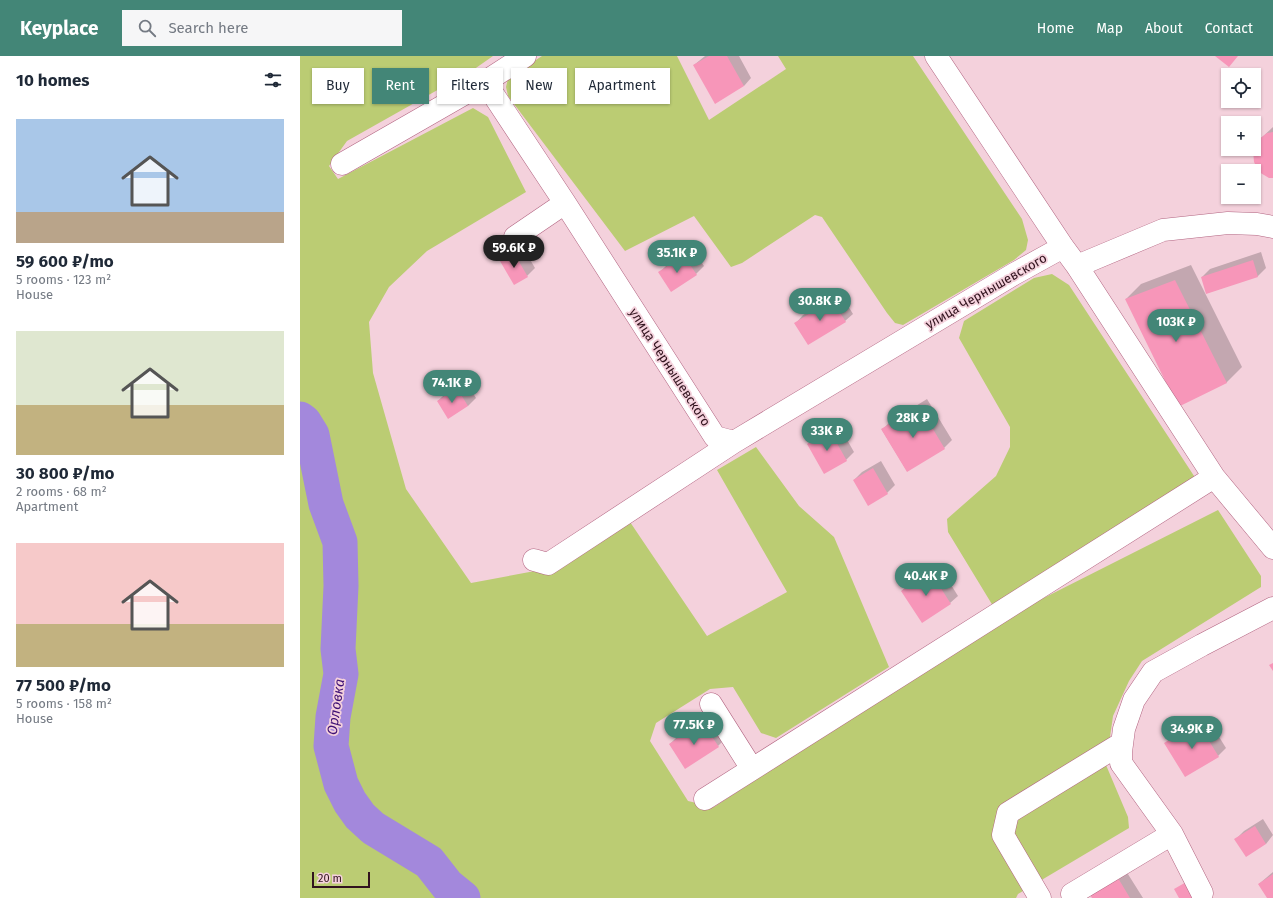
<!DOCTYPE html>
<meta charset="utf-8">
<style>
:root{--surface:#fff;--page:#f6f6f7;--text:#1f2937;--muted:#747a83;--accent:#438677}
body{margin:0;font-family:"Fira Sans",sans-serif;background:var(--page);color:var(--text);height:100vh;display:flex;flex-direction:column;font-size:15px;white-space:nowrap}
*{box-sizing:border-box;margin:0}
p{font-size:13px;color:var(--muted)}
.icon{flex:none;width:22px;height:22px;fill:none;stroke:currentColor;stroke-width:2;stroke-linecap:round;stroke-linejoin:round}
.map{position:relative;flex:1;overflow:hidden}
.side{display:flex;flex-direction:column;background:var(--surface);width:300px}
.side>*{flex:none}
.banner{position:absolute;left:12px;top:12px;width:380px;height:36px;display:flex;gap:8px}
.controls{position:absolute;left:921px;top:12px;display:grid;gap:8px}
.controls a{display:grid;place-items:center;width:40px;height:40px;border-radius:0px;background:var(--surface);box-shadow:0 1px 3px #0004;font-size:20px}
.scale{position:absolute;left:12px;bottom:10px;width:58px;box-sizing:border-box;padding-left:4px;border:2px solid #31131e;border-top:0;font-size:11px;line-height:14px;white-space:nowrap;color:#31131e;-webkit-text-stroke:3px #f4d1dc;paint-order:stroke}
.price{position:absolute;translate:-50% -34px;padding:0 9px;border-radius:14px;background:var(--accent);color:#fff;font-size:13px;line-height:26px;filter:drop-shadow(0 1px 2px #0008)}
.price::after{content:'';position:absolute;left:50%;top:24px;width:12px;height:9px;margin-left:-6px;background:inherit;clip-path:polygon(0 0,100% 0,50% 100%)}
.price.current{background:#222;color:#fff}
ul{padding:0;list-style:none}
li{display:grid;align-content:center;gap:8px;height:212px;padding:0 16px}
li span{display:grid;place-items:center;height:124px;border-radius:0px;color:#555}
li>.icon{margin-inline-start:auto}
span .icon{width:72px;height:72px;fill:#fffc;stroke-width:1}
li b{font-size:17px}
h2{display:flex;justify-content:space-between;align-items:center;height:48px;padding:0 16px;font-size:17px}
.tag{padding:0 14px;border-radius:0px;background:var(--surface);box-shadow:0 1px 3px #0004;font-size:14px;line-height:36px}
.tag.current{background:var(--accent);color:#fff}
header{display:flex;align-items:center;gap:24px;box-sizing:border-box;height:56px;padding:0 20px;background:var(--accent);color:#fff}
header strong{font-size:19px}
nav{display:flex;gap:22px;margin-inline-start:auto;font-size:14px}
.search{width:280px;height:36px;background:var(--page);display:flex;align-items:center;gap:10px;box-sizing:border-box;padding:0 14px;border-radius:0px;color:var(--muted);font-size:15px}
main{display:flex;flex:1;min-height:0}
.map>svg:first-child{display:block}
.green{fill:#bbcc73}
.shadow{fill:#0003}
.lines{fill:none;stroke-linecap:round;stroke-linejoin:round}
.river{stroke:#a388dc;stroke-width:35}
.building{fill:#f796b9}
.minor-casing{stroke:#b26481;stroke-width:23}
.minor{stroke:#fff;stroke-width:22}
.labels{text-anchor:middle;dominant-baseline:central;stroke-width:3.5;stroke-linejoin:round;paint-order:stroke}
.street-label{font-size:13px;fill:#31131e;stroke:#f4d1dc}
.water-label{font-size:14px;font-style:italic;fill:#3f1175;stroke:#f4d1dc}
</style>
<header>
<strong>Keyplace</strong>
<div class="search"><svg class="icon" aria-label="search" viewBox="0 0 24 24"><circle cx="10" cy="10" r="6"/><path d="M15 15l6 6"/></svg>Search here</div>
<nav><a>Home</a><a>Map</a><a>About</a><a>Contact</a></nav>
</header>
<main>
<section class="side">
<h2>10 homes<svg class="icon" aria-label="filters" viewBox="0 0 24 24"><path d="M4 7h16M4 17h16"/><circle cx="9" cy="7" r="2"/><circle cx="15" cy="17" r="2"/></svg></h2>
<ul>
<li><span style="background:linear-gradient(#a9c7e8 75%,#b9a48a 0)"><svg class="icon" aria-label="home" viewBox="0 0 24 24"><path d="M3 11l9-7 9 7M6 9v11h12V9"/></svg></span><div><b>59 600 ₽/mo</b><p>5 rooms · 123 m²</p><p>House</p></div></li>
<li><span style="background:linear-gradient(#dfe7d0 60%,#c2b280 0)"><svg class="icon" aria-label="home" viewBox="0 0 24 24"><path d="M3 11l9-7 9 7M6 9v11h12V9"/></svg></span><div><b>30 800 ₽/mo</b><p>2 rooms · 68 m²</p><p>Apartment</p></div></li>
<li><span style="background:linear-gradient(#f6c9c9 65%,#c2b280 0)"><svg class="icon" aria-label="home" viewBox="0 0 24 24"><path d="M3 11l9-7 9 7M6 9v11h12V9"/></svg></span><div><b>77 500 ₽/mo</b><p>5 rooms · 158 m²</p><p>House</p></div></li>
</ul>
</section>
<div class="map">
<svg width="973" height="842" viewBox="0 0 973 842">
<rect width="100%" height="100%" fill="#f4d1dc"/>
<path class="green" d="M0,0H193L173,14L47,85L29,110L38,123L173,52L188,61L226,136L127,195L89,231L69,266L73,317L106,433L171,527L251,512L330,466L407,580L487,536L417,414L456,391L499,450L534,481L589,611L476,682L461,677L433,631L410,633L356,667L350,685L388,745L414,751L696,566L918,454L961,520V531L842,605L829,625L813,660L806,709L828,761L829,772L718,838L716,842H0Z
M242,0H377L409,64L486,13L478,0H613L722,163L728,184L726,194L714,204L603,269L595,267L587,257L522,161L515,159L442,207L431,211L394,160L325,195L208,40L206,31L208,22Z
M752,218L769,229L896,423L693,550L648,476L647,463L696,420L710,391V371L659,282L664,265L734,222Z"/>
<path class="shadow" d="M405,0H439L451,22L444,30L394,9Z
M973,71V121L959,84Z
M222,190L235,212L227,220L202,205L209,198Z
M392,192L404,210L396,218L360,216L368,208Z
M961,196L966,212L958,220L907,237L902,221L910,213Z
M891,209L942,311L926,327L826,243L841,228Z
M540,237L553,258L545,265L496,267L503,259Z
M165,325L176,342L168,350L138,345L146,337Z
M627,343L652,384L644,392L607,415L582,374L590,366Z
M538,368L554,396L546,404L508,388L516,381Z
M581,405L595,429L587,437L554,424L562,416Z
M638,508L658,540L650,547L602,535L610,527Z
M410,658L426,682L418,690L370,688L378,680Z
M906,660L926,692L918,700L866,687L873,679Z
M963,763L973,779L966,788L936,783L944,775Z
M826,815L843,842H793Z
M973,816V842H968L959,828Z"/>
<g class="lines">
<path class="river" d="M0,363L4,366L12,379L26,448L40,486L41,530L38,593L41,618L33,661L31,690L41,728L50,746L60,760L73,772L129,806L147,829L163,842"/>
</g>
<path class="building" d="M409,0H427L444,30L415,48L393,9Z
M915,0H938L929,11Z
M973,76V122H969L959,116L954,106L953,94L958,84L967,77Z
M214,197L228,221L214,229L200,205Z
M384,200L397,219L371,236L358,216Z
M953,204L958,221L906,238L901,221Z
M875,224L927,327L878,351L825,243Z
M532,244L546,266L508,289L494,267Z
M157,332L168,350L148,363L137,345Z
M619,350L645,393L607,416L581,373Z
M530,375L547,405L524,418L507,388Z
M573,412L588,438L568,450L553,424Z
M630,515L651,548L622,567L601,535Z
M973,607V615L969,609Z
M402,666L419,691L385,713L369,688Z
M898,667L919,701L885,721L864,687Z
M955,770L966,788L946,801L934,783Z
M973,818V842H967L958,828Z
M818,822L830,842H792L790,839Z
M888,825L898,842H879L874,833Z"/>
<g class="lines">
<g class="minor-casing">
<path id="minor" d="M636,0L763,191L777,210L914,421L973,492
M185,26L265,147L415,381L434,386L714,218L763,191
M42,108L185,26L225,0
M215,181L265,147
M777,210L863,174L928,167L957,168L973,171
M234,504L248,508L434,386
M411,648L452,713
M405,743L914,421
M872,778L902,837
M772,838L872,778L821,707V696L824,673L834,644L853,616L902,589L973,552
M740,842L703,779L708,757L822,687"/>
</g>
<use href="#minor" class="minor"/>
</g>
<g class="labels">
<g class="street-label">
<text transform="translate(686 235) rotate(-30)">улица Чернышевского</text>
<text transform="translate(370 311) rotate(57)">улица Чернышевского</text>
</g>
<g class="water-label">
<text transform="translate(36 651) rotate(-82)">Орловка</text>
</g>
</g>
</svg>
<div class="controls">
<a><svg class="icon" aria-label="locate" viewBox="0 0 24 24"><circle cx="12" cy="12" r="6"/><path d="M12 2v4M12 18v4M2 12h4M18 12h4"/></svg></a>
<a>+</a>
<a>−</a>
</div>
<div class="scale">20 m</div>
<b class="price current" style="left:214px;top:213px">59.6K ₽</b>
<b class="price" style="left:377px;top:218px">35.1K ₽</b>
<b class="price" style="left:520px;top:266px">30.8K ₽</b>
<b class="price" style="left:876px;top:287px">103K ₽</b>
<b class="price" style="left:152px;top:348px">74.1K ₽</b>
<b class="price" style="left:613px;top:383px">28K ₽</b>
<b class="price" style="left:527px;top:396px">33K ₽</b>
<b class="price" style="left:626px;top:541px">40.4K ₽</b>
<b class="price" style="left:394px;top:690px">77.5K ₽</b>
<b class="price" style="left:892px;top:694px">34.9K ₽</b>
<div class="banner">
<a class="tag">Buy</a>
<a class="tag current">Rent</a>
<a class="tag">Filters</a>
<a class="tag">New</a>
<a class="tag">Apartment</a>
</div>
</div>
</main>
